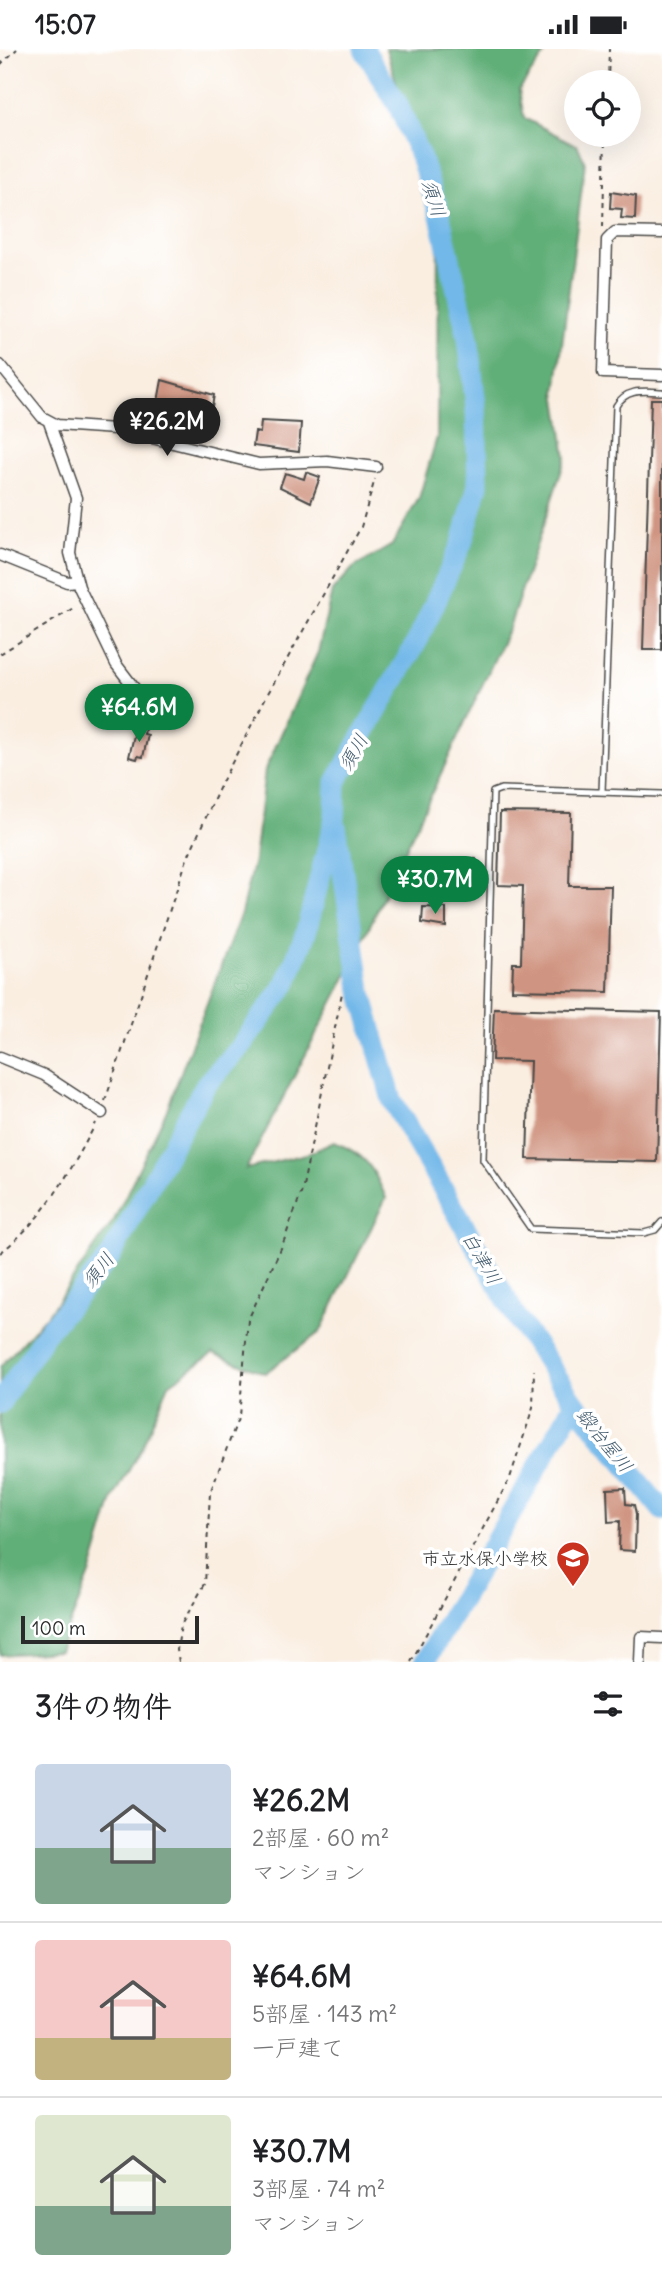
<!DOCTYPE html>
<html lang="ja">
<meta charset="utf-8">
<style>
:root{--surface:#fff;--page:#f6f6f6;--text:#202124;--muted:#757577;--line:#e0e0e0;--accent:#0b8043}
body{margin:0;font-family:Delius,"Klee One",sans-serif;background:var(--page);color:var(--text);height:100vh;display:flex;flex-direction:column;font-size:26px;white-space:nowrap}
*{box-sizing:border-box;margin:0}
p{font-size:23px;color:var(--muted)}
.icon{flex:none;width:38px;height:38px;fill:none;stroke:currentColor;stroke-width:2;stroke-linecap:round;stroke-linejoin:round}
.map{position:relative;height:1613px;overflow:hidden}
.panel{display:flex;flex-direction:column;background:var(--surface);flex:1}
.panel>*{flex:none}
.tools{position:absolute;left:564px;top:21px;display:grid;gap:14px}
.tools a{display:grid;place-items:center;width:77px;height:77px;border-radius:50%;background:var(--surface);box-shadow:0 7px 28px #0002;font-size:35px}
.scale{position:absolute;left:21px;bottom:18px;width:178px;box-sizing:border-box;padding-left:7px;border:4px solid #2b2b2b;border-top:0;font-size:19px;line-height:24px;white-space:nowrap;color:#2b2b2b;-webkit-text-stroke:5px #fff;paint-order:stroke}
.price{position:absolute;translate:-50% -60px;padding:0 16px;border-radius:24px;background:var(--accent);color:#fff;font-size:23px;line-height:46px;filter:drop-shadow(0 2px 4px #0008)}
.price::after{content:'';position:absolute;left:50%;top:42px;width:21px;height:16px;margin-left:-10px;background:inherit;clip-path:polygon(0 0,100% 0,50% 100%)}
.price.current{background:#222;color:#fff}
ul{padding:0;list-style:none}
li{display:flex;align-items:center;gap:21px;height:175px;padding:0 35px}
li+li{border-top:2px solid var(--line)}
li span{display:grid;place-items:center;flex:none;width:196px;height:140px;border-radius:7px;color:#555}
li>.icon{margin-inline-start:auto}
span .icon{width:84px;height:84px;fill:#fffc;stroke-width:1}
li b{font-size:30px}
h2{display:flex;justify-content:space-between;align-items:center;height:84px;padding:0 35px;font-size:30px}
.status{display:flex;justify-content:space-between;align-items:center;height:49px;padding:0 35px;background:var(--surface);direction:ltr}
.status svg{height:19px;fill:currentColor}
.map>svg:first-child{display:block}
.forest{fill:#61af78;stroke:#466d52;stroke-width:2}
.lines{fill:none;stroke-linecap:round;stroke-linejoin:round}
.river{stroke:#72b8e9;stroke-width:21}
.building{fill:#d09582}
.service-casing{stroke:#4a4846;stroke-width:8}
.minor-casing{stroke:#4a4846;stroke-width:13}
.path{stroke:#4a4846;stroke-width:2;stroke-dasharray:5 5;stroke-linecap:butt}
.service{stroke:#fff;stroke-width:5}
.minor{stroke:#fff;stroke-width:10}
.labels{text-anchor:middle;dominant-baseline:central;stroke-width:7;stroke-linejoin:round;paint-order:stroke}
.poi-label{font-size:18px;fill:#2b2b2b;stroke:#fff;text-anchor:end}
.water-label{font-size:19px;font-style:italic;fill:#445c6e;stroke:#fff}
</style>
<div class="status"><b>15:07</b><svg viewBox="0 0 49 12"><path d="M0 12V9h3v3zM5 12V6h3v6zM10 12V3h3v9zM15 12V0h3v12zM26 1h20v11H26zM47 4h2v5h-2z"/></svg></div>
<div class="map">
<svg width="662" height="1613" viewBox="0 0 662 1613">
<rect width="100%" height="100%" fill="#fff"/>
<filter id="ink" filterUnits="userSpaceOnUse"><feTurbulence type="fractalNoise" baseFrequency=".0143" numOctaves="2"/><feDisplacementMap in="SourceGraphic" scale="14" xChannelSelector="R" yChannelSelector="G"/><feConvolveMatrix kernelMatrix="1 2 1 2 8 2 1 2 1" color-interpolation-filters="sRGB"/></filter>
<filter id="wash" filterUnits="userSpaceOnUse"><feTurbulence type="fractalNoise" baseFrequency=".00686" numOctaves="4" result="noise"/><feDisplacementMap in="SourceGraphic" scale="28" xChannelSelector="R" yChannelSelector="G"/><feGaussianBlur stdDeviation="1.57" result="paint"/><feColorMatrix in="noise" values="0 0 0 0 0 0 0 0 0 0 0 0 0 0 0 0 0 1.4 0 .05"/><feComposite in="paint" operator="in"/></filter>
<g filter="url(#wash)">
<rect width="100%" height="100%" fill="#faeee1"/>
<path class="forest" d="M386,0H543L544,6L519,41L524,69L578,97L585,114L556,343L566,408L509,579L345,930L246,1120L310,1104L334,1093C367,1106 372,1117 386,1149L320,1283L265,1324L213,1304L169,1335L143,1396L113,1450L91,1523L59,1602L0,1606V1318L49,1264L114,1171L166,1063L241,864L254,811L265,721L318,603L332,542L353,519L392,496L419,449L437,388L438,169Z"/>
<g class="lines">
<path class="river" d="M336,778L361,941L392,1051L517,1269L575,1354L662,1461
M0,1354L45,1285L110,1208L206,1035L241,997L286,935L306,883L335,769L336,733L419,589L462,494L478,436L476,358L468,289L440,167L421,110L398,56L364,0
M425,1613L575,1354"/>
</g>
<g id="blocks">
<path class="building" d="M611,143L636,147L635,170L621,169L622,160L610,159Z
M162,331L214,346L210,369L181,363L177,387L159,383L163,359L157,358Z
M651,350H662V601H643Z
M261,372L301,374L299,403L253,397L255,383L260,384Z
M306,423L320,428L311,453L280,438L285,424L304,430Z
M136,678L145,680L144,685L148,686L143,708L138,707L137,710L129,708Z
M500,763L571,764L569,837H611L608,943L512,941L513,914H521L523,837L498,836Z
M466,809L476,810V820H466Z
M423,858L446,859V878L422,874Z
M494,959L661,963L657,1113L527,1110L530,1012L492,1011Z
M625,1439L626,1455L634,1456L636,1465L635,1502L619,1501L620,1472L608,1473L607,1440Z"/>
</g>
</g>
<g filter="url(#ink)">
<use href="#blocks" fill-opacity="0" stroke="#4a4846" stroke-width="2"/>
<g class="lines">
<g class="service-casing">
<path id="service" d="M602,743L616,357C626,339 644,342 662,343
M662,745L501,740L493,743L483,1111L531,1180L644,1184L655,1181L662,1173"/>
</g>
<g class="minor-casing">
<path id="minor" d="M662,184L615,183L607,191L603,324L662,326
M0,316L42,368L57,376L115,380L259,415L327,412L376,418
M49,373L76,449L70,504L79,538L116,615L151,661
M0,506L67,533L77,532
M0,1008L44,1026L102,1064
M640,1613L641,1588L662,1589"/>
</g>
<path class="path" d="M0,16L17,0
M608,33L609,0
M603,178L605,86
M0,605L75,558
M105,1052L187,810L221,735L266,648L361,478L375,430
M0,1204C44,1170 71,1122 96,1074
M179,1613L177,1601L181,1576L205,1535L210,1444L239,1367L248,1271L282,1197L302,1142L342,944
M411,1613L510,1429L533,1359L534,1321"/>
<use href="#service" class="service"/>
<use href="#minor" class="minor"/>
</g>
</g>
<defs>
<g id="school-pin" transform="scale(1.75)"><path d="M0 17L-7.5 6A9.5 9.5 0 1 1 7.5 6Z" fill="#c8321e" stroke="#fff"/><path d="M0-5L7-2L0 1L-7-2ZM-4 1L0 2.5L4 1V4Q0 6-4 4Z" fill="#fff"/></g>
</defs>
<g fill-rule="evenodd">
<use href="#school-pin" x="573" y="1509"/>
</g>
<g class="labels">
<g class="poi-label">
<text x="548" y="1509">市立水保小学校</text>
</g>
<g class="water-label">
<text transform="translate(434 149) rotate(72)">須川</text>
<text transform="translate(353 703) rotate(-60)">須川</text>
<text transform="translate(482 1209) rotate(60)">白津川</text>
<text transform="translate(98 1221) rotate(-52)">須川</text>
<text transform="translate(605 1391) rotate(51)">鍛冶屋川</text>
</g>
</g>
</svg>
<div class="tools">
<a><svg class="icon" aria-label="locate" viewBox="0 0 24 24"><circle cx="12" cy="12" r="6"/><path d="M12 2v4M12 18v4M2 12h4M18 12h4"/></svg></a>
</div>
<div class="scale">100 m</div>
<b class="price current" style="left:167px;top:409px">¥26.2M</b>
<b class="price" style="left:139px;top:695px">¥64.6M</b>
<b class="price" style="left:435px;top:867px">¥30.7M</b>
</div>
<section class="panel">
<h2>3件の物件<svg class="icon" aria-label="filters" viewBox="0 0 24 24"><path d="M4 7h16M4 17h16"/><circle cx="9" cy="7" r="2"/><circle cx="15" cy="17" r="2"/></svg></h2>
<ul>
<li><span style="background:linear-gradient(#c9d6e8 60%,#7fa58c 0)"><svg class="icon" aria-label="home" viewBox="0 0 24 24"><path d="M3 11l9-7 9 7M6 9v11h12V9"/></svg></span><div><b>¥26.2M</b><p>2部屋 · 60 m²</p><p>マンション</p></div></li>
<li><span style="background:linear-gradient(#f6c9c9 70%,#c2b280 0)"><svg class="icon" aria-label="home" viewBox="0 0 24 24"><path d="M3 11l9-7 9 7M6 9v11h12V9"/></svg></span><div><b>¥64.6M</b><p>5部屋 · 143 m²</p><p>一戸建て</p></div></li>
<li><span style="background:linear-gradient(#dfe7d0 65%,#7fa58c 0)"><svg class="icon" aria-label="home" viewBox="0 0 24 24"><path d="M3 11l9-7 9 7M6 9v11h12V9"/></svg></span><div><b>¥30.7M</b><p>3部屋 · 74 m²</p><p>マンション</p></div></li>
</ul>
</section>
